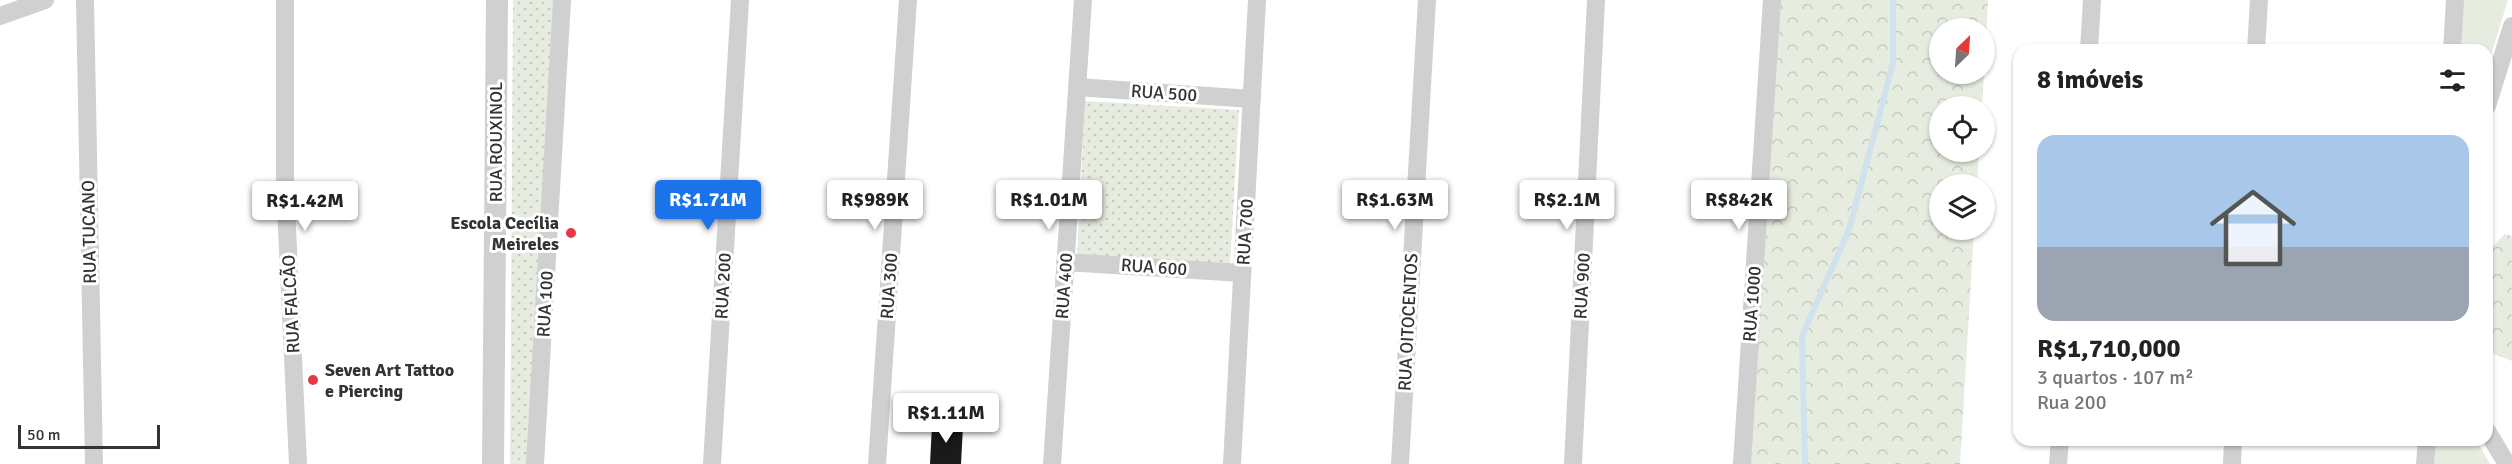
<!DOCTYPE html>
<html lang="pt">
<meta charset="utf-8">
<style>
:root{--surface:#fff;--page:#f2f2f2;--text:#222;--muted:#767676;--accent:#1a73e8}
body{margin:0;font-family:Signika,sans-serif;background:var(--page);color:var(--text);height:100vh;display:flex;flex-direction:column;font-size:22px;white-space:nowrap}
*{box-sizing:border-box;margin:0}
p{font-size:20px;color:var(--muted)}
.icon{flex:none;width:33px;height:33px;fill:none;stroke:currentColor;stroke-width:2;stroke-linecap:round;stroke-linejoin:round}
.map{position:relative;flex:1;overflow:hidden}
.details{position:absolute;left:2013px;top:44px;width:480px;height:402px;display:flex;flex-direction:column;background:var(--surface);border-radius:18px;box-shadow:0 2px 4px #0004}
.details>*{flex:none}
.needle{width:39px;rotate:25deg}
.tools{position:absolute;left:1929px;top:18px;display:grid;gap:12px}
.tools a{display:grid;place-items:center;width:66px;height:66px;border-radius:50%;background:var(--surface);box-shadow:0 2px 4px #0004;font-size:30px}
.scale{position:absolute;left:18px;bottom:15px;width:142px;box-sizing:border-box;padding-left:6px;border:3px solid #333;border-top:0;font-size:16px;line-height:21px;white-space:nowrap;color:#333;-webkit-text-stroke:4px #fff;paint-order:stroke}
.price{position:absolute;translate:-50% -51px;padding:0 14px;border-radius:6px;background:#fff;color:#222;font-size:20px;line-height:39px;filter:drop-shadow(0 2px 3px #0008)}
.price::after{content:'';position:absolute;left:50%;top:36px;width:18px;height:14px;margin-left:-9px;background:inherit;clip-path:polygon(0 0,100% 0,50% 100%)}
.price.active{background:var(--accent);color:#fff}
ul{padding:0;list-style:none}
li{display:grid;align-content:center;gap:12px;height:318px;padding:0 24px}
li span{display:grid;place-items:center;height:186px;border-radius:18px;color:#555}
li>.icon{margin-inline-start:auto}
span .icon{width:108px;height:108px;fill:#fffc;stroke-width:1}
li b{font-size:26px}
h2{display:flex;justify-content:space-between;align-items:center;height:72px;padding:0 24px;font-size:26px}
.map>svg:first-child{display:block}
.grass{fill:#e6ecdf}
.forest{fill:url(#forest-crowns)}
.park{fill:url(#park-dots)}
.lines{fill:none;stroke-linecap:round;stroke-linejoin:round}
.stream{stroke:#cfe2ee;stroke-width:6}
.building{fill:#1a1a1a}
.minor{stroke:#d0d0d0;stroke-width:18}
.tertiary{stroke:#d0d0d0;stroke-width:22}
.poi-dot{fill:#e63946;stroke:#fff;stroke-width:2}
.labels{text-anchor:middle;dominant-baseline:central;stroke-width:6;stroke-linejoin:round;paint-order:stroke}
.street-label{font-size:18px;fill:#333;stroke:#fff}
.poi-label{font-size:18px;font-weight:bold;fill:#333;stroke:#fff;text-anchor:end}
</style>
<div class="map">
<svg width="2512" height="464" viewBox="0 0 2512 464">
<defs>
<pattern id="forest-crowns" width="20" height="18" patternUnits="userSpaceOnUse" patternTransform="scale(1.5)"><rect width="20" height="18" fill="#e6ecdf"/><path d="M2 6a3 3 0 1 1 6 0M12 15a3 3 0 1 1 6 0" fill="none" stroke="#c6cbc0"/></pattern>
<pattern id="park-dots" width="8" height="8" patternUnits="userSpaceOnUse" patternTransform="scale(1.5)"><rect width="8" height="8" fill="#e6ecdf"/><path d="M2 2h.1M6 6h.1" fill="none" stroke="#c6cbc0" stroke-width="1.8" stroke-linecap="round"/></pattern>
</defs>
<rect width="100%" height="100%" fill="#fff"/>
<path class="grass" d="M2461,0H2508L2487,68V50H2458Z
M2435,440H2476L2490,464H2433Z"/>
<path class="forest" d="M1777,0H1988L1985,63L1984,28H1940V74H1984L1982,106H1940V152H1979L1977,184H1940V230H1974L1960,464H1748Z
M2505,234L2512,236V361L2487,351V268L2489,250Z"/>
<path class="park" d="M513,0H554L527,464H510Z
M1085,101L1239,110L1230,266L1077,257Z"/>
<g class="lines">
<path class="stream" d="M1805,464L1802,336L1849,230L1893,63V0"/>
</g>
<path class="building" d="M932,424L963,426L961,464H930Z"/>
<g class="lines">
<path class="minor" d="M85,0L94,464
M285,0V186L298,464
M0,16L45,0
M2089,50L2092,0
M2256,50L2259,0
M2452,50L2455,0
M1077,87L1252,99
M2487,106L2512,26
M1065,262L1242,273
M2487,431L2507,464
M535,464L562,0
M712,464L740,0
M877,464L908,0
M1052,464L1083,0
M1232,464L1257,0
M1400,464L1427,0
M1573,464L1596,0
M1742,464L1772,0
M2058,464L2060,440
M2232,464L2233,440
M2425,464L2427,440"/>
<path class="tertiary" d="M493,464L497,0"/>
</g>
<g class="poi-dot">
<circle cx="571" cy="233" r="6"/>
<circle cx="313" cy="380" r="6"/>
</g>
<g class="labels">
<g class="street-label">
<text transform="translate(1164 93) rotate(4)">RUA 500</text>
<text transform="translate(496 142) rotate(-90)">RUA ROUXINOL</text>
<text transform="translate(89 232) rotate(-91)">RUA TUCANO</text>
<text transform="translate(1245 232) rotate(-87)">RUA 700</text>
<text transform="translate(1154 267) rotate(4)">RUA 600</text>
<text transform="translate(723 286) rotate(-87)">RUA 200</text>
<text transform="translate(889 286) rotate(-86)">RUA 300</text>
<text transform="translate(1064 286) rotate(-86)">RUA 400</text>
<text transform="translate(1582 286) rotate(-87)">RUA 900</text>
<text transform="translate(291 304) rotate(-93)">RUA FALCÃO</text>
<text transform="translate(545 304) rotate(-87)">RUA 100</text>
<text transform="translate(1752 304) rotate(-86)">RUA 1000</text>
<text transform="translate(1408 322) rotate(-87)">RUA OITOCENTOS</text>
</g>
<g class="poi-label">
<text x="559" y="223">Escola Cecília<tspan x="559" dy="21">Meireles</tspan></text>
<text x="325" y="370" text-anchor="start">Seven Art Tattoo<tspan x="325" dy="21">e Piercing</tspan></text>
</g>
</g>
</svg>
<div class="tools">
<a><svg class="needle" viewBox="-14 -14 28 28"><path d="M0-13l5 13h-10z" fill="#e53935"/><path d="M0 13l5-13h-10z" fill="#767676"/></svg></a>
<a><svg class="icon" aria-label="locate" viewBox="0 0 24 24"><circle cx="12" cy="12" r="6"/><path d="M12 2v4M12 18v4M2 12h4M18 12h4"/></svg></a>
<a><svg class="icon" aria-label="layers" viewBox="0 0 24 24"><path d="M12 4l9 5-9 5-9-5zM3 14l9 5 9-5"/></svg></a>
</div>
<div class="scale">50 m</div>
<b class="price active" style="left:708px;top:231px">R$1.71M</b>
<b class="price" style="left:875px;top:231px">R$989K</b>
<b class="price" style="left:1049px;top:231px">R$1.01M</b>
<b class="price" style="left:1395px;top:231px">R$1.63M</b>
<b class="price" style="left:1567px;top:231px">R$2.1M</b>
<b class="price" style="left:1739px;top:231px">R$842K</b>
<b class="price" style="left:305px;top:232px">R$1.42M</b>
<b class="price" style="left:946px;top:444px">R$1.11M</b>
<section class="details">
<h2>8 imóveis<svg class="icon" aria-label="filters" viewBox="0 0 24 24"><path d="M4 7h16M4 17h16"/><circle cx="9" cy="7" r="2"/><circle cx="15" cy="17" r="2"/></svg></h2>
<ul>
<li><span style="background:linear-gradient(#a9c7e8 60%,#9aa5b1 0)"><svg class="icon" aria-label="home" viewBox="0 0 24 24"><path d="M3 11l9-7 9 7M6 9v11h12V9"/></svg></span><div><b>R$1,710,000</b><p>3 quartos · 107 m²</p><p>Rua 200</p></div></li>
</ul>
</section>
</div>
